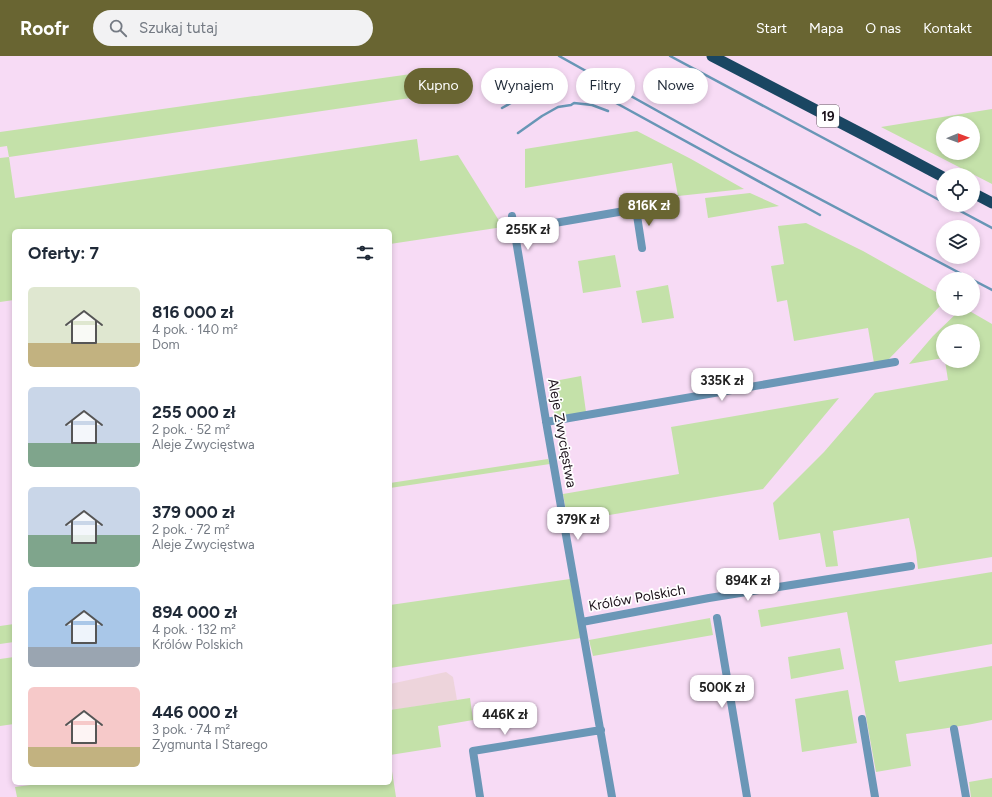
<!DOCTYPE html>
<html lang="pl">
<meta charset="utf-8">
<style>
:root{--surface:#fff;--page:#f2f2f3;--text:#1f2937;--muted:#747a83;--accent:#696532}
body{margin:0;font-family:Figtree,sans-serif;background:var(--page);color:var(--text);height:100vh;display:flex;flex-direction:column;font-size:15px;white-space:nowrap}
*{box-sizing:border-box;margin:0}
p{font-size:13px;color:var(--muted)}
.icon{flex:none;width:22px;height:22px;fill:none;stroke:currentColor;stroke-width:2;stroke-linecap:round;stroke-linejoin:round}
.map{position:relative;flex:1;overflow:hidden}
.details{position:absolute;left:12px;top:173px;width:380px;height:556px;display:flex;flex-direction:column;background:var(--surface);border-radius:6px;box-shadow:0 2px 6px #0003}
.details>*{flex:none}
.guide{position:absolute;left:404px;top:12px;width:380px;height:36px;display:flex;gap:8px}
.needle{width:26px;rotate:89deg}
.buttons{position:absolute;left:936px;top:60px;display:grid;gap:8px}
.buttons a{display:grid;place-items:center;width:44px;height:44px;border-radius:50%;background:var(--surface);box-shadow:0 2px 6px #0003;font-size:20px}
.price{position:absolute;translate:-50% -34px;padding:0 9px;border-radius:8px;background:#fff;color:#222;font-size:13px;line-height:26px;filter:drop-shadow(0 1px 2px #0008)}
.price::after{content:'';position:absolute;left:50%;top:24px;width:12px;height:9px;margin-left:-6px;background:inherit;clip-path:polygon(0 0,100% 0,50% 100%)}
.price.selected{background:var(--accent);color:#fff}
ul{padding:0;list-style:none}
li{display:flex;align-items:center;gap:12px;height:100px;padding:0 16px}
li span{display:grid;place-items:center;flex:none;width:112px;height:80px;border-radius:6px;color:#555}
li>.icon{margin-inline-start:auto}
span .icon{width:48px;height:48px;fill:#fffc;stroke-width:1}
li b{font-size:17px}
h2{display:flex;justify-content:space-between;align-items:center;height:48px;padding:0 16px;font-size:17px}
.chip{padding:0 14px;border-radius:18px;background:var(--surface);box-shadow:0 2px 6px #0003;font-size:14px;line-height:36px}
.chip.selected{background:var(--accent);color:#fff}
header{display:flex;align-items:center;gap:24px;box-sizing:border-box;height:56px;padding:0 20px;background:var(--accent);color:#fff}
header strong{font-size:19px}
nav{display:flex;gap:22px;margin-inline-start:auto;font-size:14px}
.search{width:280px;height:36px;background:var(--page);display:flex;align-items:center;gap:10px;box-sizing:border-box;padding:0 14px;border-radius:22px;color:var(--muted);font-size:15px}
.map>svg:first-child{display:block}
.commercial{fill:#edd4db}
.green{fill:#c4e1a9;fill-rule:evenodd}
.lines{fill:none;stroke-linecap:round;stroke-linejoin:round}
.stream{stroke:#6896b6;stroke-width:2.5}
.minor{stroke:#6b97b7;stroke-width:8}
.trunk{stroke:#1a4662;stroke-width:11}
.labels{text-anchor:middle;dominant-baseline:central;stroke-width:3.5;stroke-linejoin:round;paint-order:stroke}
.shield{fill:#fff;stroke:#60595f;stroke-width:1}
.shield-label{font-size:13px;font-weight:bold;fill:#1c121b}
.street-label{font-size:14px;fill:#1c121b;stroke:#fff}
</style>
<header>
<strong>Roofr</strong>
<div class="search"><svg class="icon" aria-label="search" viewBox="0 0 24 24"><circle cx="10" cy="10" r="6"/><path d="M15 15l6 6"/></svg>Szukaj tutaj</div>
<nav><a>Start</a><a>Mapa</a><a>O nas</a><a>Kontakt</a></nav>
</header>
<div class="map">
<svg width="992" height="741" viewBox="0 0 992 741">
<rect width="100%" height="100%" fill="#f7dbf5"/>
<path class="commercial" d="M446,616L453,621L457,644L393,654L390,636V628Z"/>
<path class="green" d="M425,16L431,39L9,101L15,142L417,83L420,105L458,99L503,171L390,188V175H14V244L0,246V102L9,101L7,90L0,91V76Z
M992,53V128L881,71ZM943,67H973V97H943Z
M637,75L691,103L744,133L678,140L672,107L525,132V93Z
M750,137L779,150L708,162L705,142Z
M806,167L863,195L943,240V247L887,305L874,307L868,272L794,285L787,244L777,246L771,210L784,208L778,170Z
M615,199L621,231L583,237L578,205Z
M668,229L674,262L642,267L636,235Z
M961,253H966L992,268V501L918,513L916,496L909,462L833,475L838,510L826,511L820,477L779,484L773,447L824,396L875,337L948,324L945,305H973V275H943V302L909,308L933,280Z
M581,320L586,356L555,361L549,326Z
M839,342L763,433L568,466L563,438L679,418L671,371Z
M548,403L550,408L390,432V427Z
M992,516V588L895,605L899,626L992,610V664C964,670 935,674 906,678L911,710L876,716L847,556L761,571L758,554Z
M570,523L581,582L390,612V549Z
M710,562L713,579L593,600L589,584Z
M14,568V586L0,588V570Z
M840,592L844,613L791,623L788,601Z
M14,601V668L0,670V603Z
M848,634L857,687L802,696L795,643Z
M470,642L473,664L438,670L441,691L390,699V654Z
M390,702L396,741H17L15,731L46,727H390Z
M992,722V741H971L969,726Z"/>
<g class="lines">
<path class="stream" d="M559,0L733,97L971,223
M670,0L943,146
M607,42L820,159
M502,52L532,35
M518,77L542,60L558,51L571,49L574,47L592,49L608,55
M949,149L992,172
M973,224L992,234"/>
<path class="minor" d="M512,160L547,371L612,741
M514,174L636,153L642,192
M546,366L895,306
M717,562L747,741
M582,566L709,542L911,510
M862,663L875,741
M954,673L966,741
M480,741L473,695L601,674"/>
<path class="trunk" d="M712,0L866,80L943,121
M973,137L992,147"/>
</g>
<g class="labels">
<rect class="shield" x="817" y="49" width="22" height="22" rx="3"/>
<g class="shield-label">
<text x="828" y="60">19</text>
</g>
<g class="street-label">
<text transform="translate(562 377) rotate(80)">Aleje Zwycięstwa</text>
<text transform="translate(637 542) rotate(-10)">Królów Polskich</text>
</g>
</g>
</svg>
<div class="buttons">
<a><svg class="needle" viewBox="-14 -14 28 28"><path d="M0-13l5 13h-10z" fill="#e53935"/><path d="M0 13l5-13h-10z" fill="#747a83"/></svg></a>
<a><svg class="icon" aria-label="locate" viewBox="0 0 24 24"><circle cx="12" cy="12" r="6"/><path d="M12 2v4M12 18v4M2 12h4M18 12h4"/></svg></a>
<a><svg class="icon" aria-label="layers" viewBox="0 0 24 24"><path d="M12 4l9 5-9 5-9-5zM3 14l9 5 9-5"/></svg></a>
<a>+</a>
<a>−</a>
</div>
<b class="price selected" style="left:649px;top:171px">816K zł</b>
<b class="price" style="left:528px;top:195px">255K zł</b>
<b class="price" style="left:722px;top:346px">335K zł</b>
<b class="price" style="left:578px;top:485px">379K zł</b>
<b class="price" style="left:748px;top:546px">894K zł</b>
<b class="price" style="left:722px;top:653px">500K zł</b>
<b class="price" style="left:505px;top:680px">446K zł</b>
<div class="guide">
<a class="chip selected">Kupno</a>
<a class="chip">Wynajem</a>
<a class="chip">Filtry</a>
<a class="chip">Nowe</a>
</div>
<section class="details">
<h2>Oferty: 7<svg class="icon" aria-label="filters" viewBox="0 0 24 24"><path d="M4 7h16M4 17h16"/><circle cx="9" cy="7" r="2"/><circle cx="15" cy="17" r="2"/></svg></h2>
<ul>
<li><span style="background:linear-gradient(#dfe7d0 70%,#c2b280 0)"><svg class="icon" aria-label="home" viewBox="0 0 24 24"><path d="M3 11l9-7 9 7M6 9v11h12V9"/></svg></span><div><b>816 000 zł</b><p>4 pok. · 140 m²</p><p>Dom</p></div></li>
<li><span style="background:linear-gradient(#c9d6e8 70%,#7fa58c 0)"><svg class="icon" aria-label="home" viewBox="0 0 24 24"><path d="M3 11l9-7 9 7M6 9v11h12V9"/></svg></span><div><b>255 000 zł</b><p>2 pok. · 52 m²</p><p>Aleje Zwycięstwa</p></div></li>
<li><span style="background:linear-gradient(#c9d6e8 60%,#7fa58c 0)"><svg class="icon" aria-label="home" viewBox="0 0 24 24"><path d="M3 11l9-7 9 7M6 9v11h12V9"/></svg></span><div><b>379 000 zł</b><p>2 pok. · 72 m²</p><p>Aleje Zwycięstwa</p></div></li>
<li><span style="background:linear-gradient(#a9c7e8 75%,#9aa5b1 0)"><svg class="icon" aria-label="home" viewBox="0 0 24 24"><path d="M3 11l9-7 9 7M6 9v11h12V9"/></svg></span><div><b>894 000 zł</b><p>4 pok. · 132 m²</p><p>Królów Polskich</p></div></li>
<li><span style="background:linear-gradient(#f6c9c9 75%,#c2b280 0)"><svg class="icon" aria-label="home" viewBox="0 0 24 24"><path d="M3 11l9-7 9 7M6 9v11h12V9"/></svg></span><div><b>446 000 zł</b><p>3 pok. · 74 m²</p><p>Zygmunta I Starego</p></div></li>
</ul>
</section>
</div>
